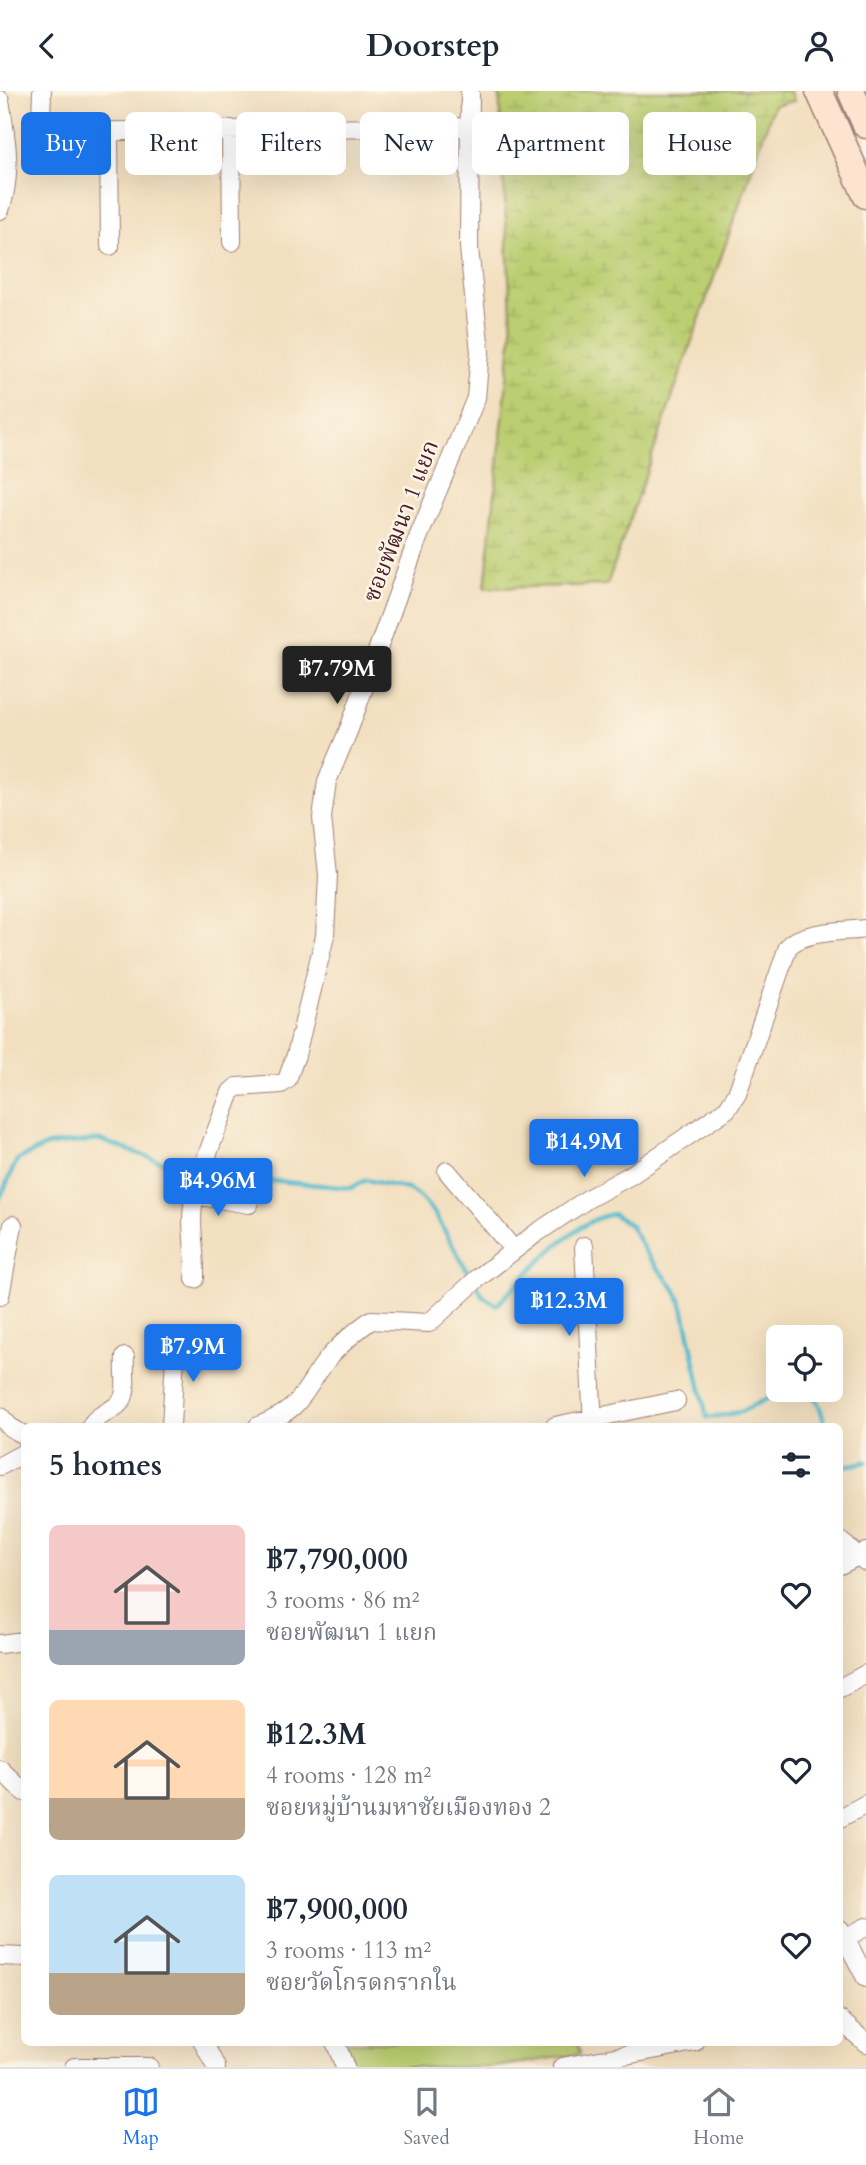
<!DOCTYPE html>
<meta charset="utf-8">
<style>
:root{--surface:#fff;--page:#f6f6f7;--text:#1f2937;--muted:#747a83;--line:#e0e1e3;--accent:#1a73e8}
body{margin:0;font-family:Cardo,"Noto Serif Thai",serif;background:var(--page);color:var(--text);height:100vh;display:flex;flex-direction:column;font-size:26px;white-space:nowrap}
*{box-sizing:border-box;margin:0}
p{font-size:23px;color:var(--muted)}
.icon{flex:none;width:38px;height:38px;fill:none;stroke:currentColor;stroke-width:2;stroke-linecap:round;stroke-linejoin:round}
.map{position:relative;flex:1;overflow:hidden}
.panel{position:absolute;left:21px;top:1332px;width:822px;height:623px;display:flex;flex-direction:column;background:var(--surface);border-radius:10px;box-shadow:0 7px 28px #0002}
.panel>*{flex:none}
.guide{position:absolute;left:21px;top:21px;width:824px;height:63px;display:flex;gap:14px}
.buttons{position:absolute;left:766px;top:1234px;display:grid;gap:14px}
.buttons a{display:grid;place-items:center;width:77px;height:77px;border-radius:10px;background:var(--surface);box-shadow:0 7px 28px #0002;font-size:35px}
.price{position:absolute;translate:-50% -60px;padding:0 16px;border-radius:7px;background:var(--accent);color:#fff;font-size:23px;line-height:46px;filter:drop-shadow(0 2px 4px #0008)}
.price::after{content:'';position:absolute;left:50%;top:42px;width:21px;height:16px;margin-left:-10px;background:inherit;clip-path:polygon(0 0,100% 0,50% 100%)}
.price.selected{background:#222;color:#fff}
ul{padding:0;list-style:none}
li{display:flex;align-items:center;gap:21px;height:175px;padding:0 28px}
li span{display:grid;place-items:center;flex:none;width:196px;height:140px;border-radius:10px;color:#555}
li>.icon{margin-inline-start:auto}
span .icon{width:84px;height:84px;fill:#fffc;stroke-width:1}
li b{font-size:30px}
h2{display:flex;justify-content:space-between;align-items:center;height:84px;padding:0 28px;font-size:30px}
.tag{padding:0 24px;border-radius:10px;background:var(--surface);box-shadow:0 7px 28px #0002;font-size:24px;line-height:63px}
.tag.selected{background:var(--accent);color:#fff}
header{display:flex;justify-content:space-between;align-items:center;height:91px;padding:0 28px;background:var(--surface);font-size:32px;font-weight:700}
.tab-bar{display:flex;justify-content:space-around;align-items:center;height:98px;border-top:2px solid var(--line);background:var(--surface);font-size:19px;color:var(--muted)}
.tab-bar a{display:grid;justify-items:center;gap:4px}
.tab-bar .selected{color:var(--accent)}
.map>svg:first-child{display:block}
.green{fill:#bbce71;stroke:#82764e;stroke-width:2}
.wetland{fill:url(#wetland-marsh);stroke:#82764e;stroke-width:2}
.lines{fill:none;stroke-linecap:round;stroke-linejoin:round}
.stream{stroke:#4fb9cb;stroke-width:4.5}
.street-casing{stroke:#9e7f75;stroke-width:20}
.secondary-casing{stroke:#9e7f75;stroke-width:29}
.street{stroke:#fff;stroke-width:18}
.secondary{stroke:#fde4d1;stroke-width:26}
.labels{text-anchor:middle;dominant-baseline:central;stroke-width:5;stroke-linejoin:round;paint-order:stroke}
.street-label{font-size:23px;fill:#4a1f2b;stroke:#fcf5e5}
</style>
<header><svg class="icon" aria-label="back" viewBox="0 0 24 24"><path d="M15 5l-7 7 7 7"/></svg>Doorstep<svg class="icon" aria-label="person" viewBox="0 0 24 24"><circle cx="12" cy="8" r="4"/><path d="M4 21q1-7 8-7t8 7"/></svg></header>
<div class="map">
<svg width="866" height="1976" viewBox="0 0 866 1976">
<defs>
<pattern id="wetland-marsh" width="20" height="14" patternUnits="userSpaceOnUse" patternTransform="scale(1.75)"><rect width="20" height="14" fill="#bbce71"/><path d="M1 5h8M5 5V1M11 12h8M15 12V8" fill="none" stroke="#a2b062"/></pattern>
</defs>
<rect width="100%" height="100%" fill="#fcf5e5"/>
<filter id="ink" filterUnits="userSpaceOnUse"><feTurbulence type="fractalNoise" baseFrequency=".0143" numOctaves="2"/><feDisplacementMap in="SourceGraphic" scale="14" xChannelSelector="R" yChannelSelector="G"/><feConvolveMatrix kernelMatrix="1 2 1 2 8 2 1 2 1" color-interpolation-filters="sRGB"/></filter>
<filter id="wash" filterUnits="userSpaceOnUse"><feTurbulence type="fractalNoise" baseFrequency=".00686" numOctaves="4" result="noise"/><feDisplacementMap in="SourceGraphic" scale="28" xChannelSelector="R" yChannelSelector="G"/><feGaussianBlur stdDeviation="1.57" result="paint"/><feColorMatrix in="noise" values="0 0 0 0 0 0 0 0 0 0 0 0 0 0 0 0 0 1.4 0 .05"/><feComposite in="paint" operator="in"/></filter>
<g filter="url(#wash)">
<rect width="100%" height="100%" fill="#f2dfbf"/>
<path class="green" d="M342,1951H577L580,1963L495,1976H352Z"/>
<path class="wetland" d="M499,0H790L794,10L774,14L607,494L485,497L512,241Z"/>
<g class="lines">
<path class="stream" d="M204,1084L252,1093L276,1090L351,1097L366,1089L408,1098L420,1106L435,1123L472,1188
M0,1107L17,1069L48,1054L100,1049L195,1083
M477,1195L484,1206L497,1214C526,1185 572,1129 613,1123L630,1134L648,1165L675,1198L683,1216L707,1327L741,1321L781,1300L790,1298
M803,1298C819,1305 821,1319 825,1335
M840,1376L866,1371"/>
</g>
</g>
<g filter="url(#ink)">
<g class="lines">
<g class="street-casing">
<path id="street" d="M42,0L41,29L47,41L471,36
M0,9C6,47 13,81 0,119
M231,38L232,151
M109,40L110,155
M447,1080L514,1159
M195,1104L249,1113
M584,1155L593,1335
M195,1188C196,1159 188,1131 195,1103C204,1068 219,1034 231,1001L237,996L281,993L287,989L296,964L325,845L328,784L322,727L327,690L349,638L418,447L476,307L480,261L469,157L470,0
M0,1205L13,1134
M0,1325L10,1336L24,1344
M91,1335C98,1320 123,1320 125,1300C126,1290 124,1278 125,1266
M171,1335L176,1249
M258,1335C306,1317 302,1299 330,1265C342,1252 357,1239 371,1229L429,1232L477,1188L535,1143L589,1107L631,1084L727,1018L737,1003L788,856C803,839 843,841 866,838
M555,1335L676,1310
M0,1375L24,1362
M840,1450L866,1471
M840,1474L866,1461
M0,1553L24,1550
M840,1597L866,1583
M0,1678L24,1701
M840,1727L866,1713
M840,1838L866,1887
M845,1847L866,1836
M0,1865L24,1866
M840,1929L866,1952
M203,1951L216,1976
M335,1951L345,1976
M74,1976H149
M562,1976L695,1951"/>
</g>
<g class="secondary-casing">
<path id="secondary" d="M819,0L866,104
M851,0L866,34"/>
</g>
<use href="#street" class="street"/>
<use href="#secondary" class="secondary"/>
</g>
</g>
<g class="labels">
<g class="street-label">
<text transform="translate(401 430) rotate(-69)">ซอยพัฒนา 1 แยก</text>
</g>
</g>
</svg>
<div class="buttons">
<a><svg class="icon" aria-label="locate" viewBox="0 0 24 24"><circle cx="12" cy="12" r="6"/><path d="M12 2v4M12 18v4M2 12h4M18 12h4"/></svg></a>
</div>
<b class="price selected" style="left:337px;top:615px">฿7.79M</b>
<b class="price" style="left:584px;top:1088px">฿14.9M</b>
<b class="price" style="left:218px;top:1127px">฿4.96M</b>
<b class="price" style="left:569px;top:1247px">฿12.3M</b>
<b class="price" style="left:193px;top:1293px">฿7.9M</b>
<div class="guide">
<a class="tag selected">Buy</a>
<a class="tag">Rent</a>
<a class="tag">Filters</a>
<a class="tag">New</a>
<a class="tag">Apartment</a>
<a class="tag">House</a>
</div>
<section class="panel">
<h2>5 homes<svg class="icon" aria-label="filters" viewBox="0 0 24 24"><path d="M4 7h16M4 17h16"/><circle cx="9" cy="7" r="2"/><circle cx="15" cy="17" r="2"/></svg></h2>
<ul>
<li><span style="background:linear-gradient(#f6c9c9 75%,#9aa5b1 0)"><svg class="icon" aria-label="home" viewBox="0 0 24 24"><path d="M3 11l9-7 9 7M6 9v11h12V9"/></svg></span><div><b>฿7,790,000</b><p>3 rooms · 86 m²</p><p>ซอยพัฒนา 1 แยก</p></div><svg class="icon" aria-label="heart" viewBox="0 0 24 24"><path d="M12 20l-8-8c-3-5 5-10 8-4 3-6 11-1 8 4z"/></svg></li>
<li><span style="background:linear-gradient(#ffd9b3 70%,#b9a48a 0)"><svg class="icon" aria-label="home" viewBox="0 0 24 24"><path d="M3 11l9-7 9 7M6 9v11h12V9"/></svg></span><div><b>฿12.3M</b><p>4 rooms · 128 m²</p><p>ซอยหมู่บ้านมหาชัยเมืองทอง 2</p></div><svg class="icon" aria-label="heart" viewBox="0 0 24 24"><path d="M12 20l-8-8c-3-5 5-10 8-4 3-6 11-1 8 4z"/></svg></li>
<li><span style="background:linear-gradient(#bfe0f5 70%,#b9a48a 0)"><svg class="icon" aria-label="home" viewBox="0 0 24 24"><path d="M3 11l9-7 9 7M6 9v11h12V9"/></svg></span><div><b>฿7,900,000</b><p>3 rooms · 113 m²</p><p>ซอยวัดโกรดกรากใน</p></div><svg class="icon" aria-label="heart" viewBox="0 0 24 24"><path d="M12 20l-8-8c-3-5 5-10 8-4 3-6 11-1 8 4z"/></svg></li>
</ul>
</section>
</div>
<nav class="tab-bar">
<a class="selected"><svg class="icon" aria-label="map" viewBox="0 0 24 24"><path d="M3 6l6-2 6 2 6-2v14l-6 2-6-2-6 2zM9 4v14M15 6v14"/></svg>Map</a>
<a><svg class="icon" aria-label="saved" viewBox="0 0 24 24"><path d="M7 4h10v16l-5-4-5 4z"/></svg>Saved</a>
<a><svg class="icon" aria-label="home" viewBox="0 0 24 24"><path d="M3 11l9-7 9 7M6 9v11h12V9"/></svg>Home</a>
</nav>
